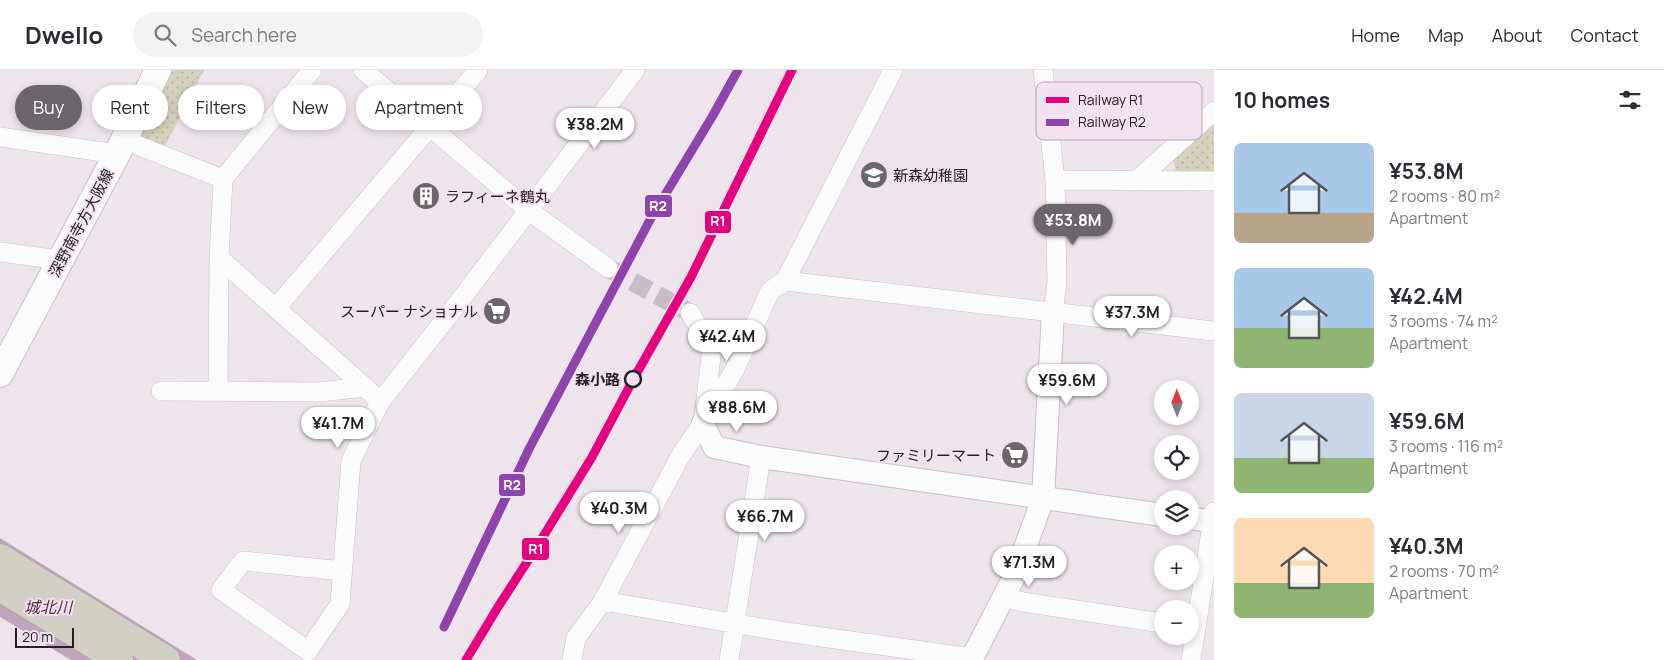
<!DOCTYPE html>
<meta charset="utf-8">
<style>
:root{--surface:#fff;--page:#f2f2f3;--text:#2b2b33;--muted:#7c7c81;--line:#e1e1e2;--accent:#6c656b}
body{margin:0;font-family:Manrope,"Noto Sans JP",sans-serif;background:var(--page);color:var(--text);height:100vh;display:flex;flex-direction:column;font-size:19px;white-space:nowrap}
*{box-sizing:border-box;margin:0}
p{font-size:16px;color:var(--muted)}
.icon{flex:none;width:28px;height:28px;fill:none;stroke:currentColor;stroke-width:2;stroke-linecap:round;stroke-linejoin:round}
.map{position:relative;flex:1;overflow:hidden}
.sheet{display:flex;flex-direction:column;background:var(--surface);width:450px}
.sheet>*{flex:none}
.hud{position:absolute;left:15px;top:15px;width:475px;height:45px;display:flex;gap:10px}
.needle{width:32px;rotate:359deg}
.controls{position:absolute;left:1154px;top:310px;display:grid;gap:10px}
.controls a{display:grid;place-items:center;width:45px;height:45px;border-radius:50%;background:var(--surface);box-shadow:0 2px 8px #0003;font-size:25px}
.scale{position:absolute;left:15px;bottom:12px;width:59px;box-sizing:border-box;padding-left:5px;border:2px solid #262026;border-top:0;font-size:14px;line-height:18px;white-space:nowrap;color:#262026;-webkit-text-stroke:4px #f2e1ef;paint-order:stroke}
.price{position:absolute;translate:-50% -42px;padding:0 11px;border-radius:18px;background:#fff;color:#222;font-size:16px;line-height:32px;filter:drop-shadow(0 1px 2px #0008)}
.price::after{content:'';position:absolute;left:50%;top:30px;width:15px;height:11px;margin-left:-8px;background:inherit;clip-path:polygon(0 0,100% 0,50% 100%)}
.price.active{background:var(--accent);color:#fff}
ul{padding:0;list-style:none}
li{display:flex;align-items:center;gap:15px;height:125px;padding:0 20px}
li span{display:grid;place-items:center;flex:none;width:140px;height:100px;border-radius:8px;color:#555}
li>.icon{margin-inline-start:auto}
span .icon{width:60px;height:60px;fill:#fffc;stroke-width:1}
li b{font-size:21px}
h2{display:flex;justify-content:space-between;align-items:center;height:60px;padding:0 20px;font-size:21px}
.tag{padding:0 18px;border-radius:22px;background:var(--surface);box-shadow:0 2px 8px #0003;font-size:18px;line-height:45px}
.tag.active{background:var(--accent);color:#fff}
header{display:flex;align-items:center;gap:30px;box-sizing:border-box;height:70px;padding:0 25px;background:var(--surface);border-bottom:1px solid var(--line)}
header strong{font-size:24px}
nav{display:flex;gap:28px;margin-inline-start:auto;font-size:18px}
.search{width:350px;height:45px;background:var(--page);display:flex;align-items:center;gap:12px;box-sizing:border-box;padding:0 18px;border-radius:28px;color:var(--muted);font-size:19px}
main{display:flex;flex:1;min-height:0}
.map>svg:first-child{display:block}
.park{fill:url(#park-dots)}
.water{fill:#bea5bb}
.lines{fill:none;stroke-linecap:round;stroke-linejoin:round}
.minor-tunnel{stroke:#c6bec4;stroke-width:19;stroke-dasharray:19 9;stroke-linecap:butt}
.minor-casing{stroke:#c8c0c6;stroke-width:20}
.tertiary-casing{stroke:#c8c0c6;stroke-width:24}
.secondary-casing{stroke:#c8c0c6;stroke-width:28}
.motorway-casing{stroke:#a19b93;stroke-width:29}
.minor{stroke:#fcfbfc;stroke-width:19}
.tertiary{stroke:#fcfbfc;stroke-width:22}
.secondary{stroke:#fcfbfc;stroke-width:26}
.motorway{stroke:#d2cfc5;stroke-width:28}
.rail-1-casing{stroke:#f2e1ef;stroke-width:12}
.rail-2-casing{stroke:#f2e1ef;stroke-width:12}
.rail-1{stroke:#e5007d;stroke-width:9}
.rail-2{stroke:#8e44ad;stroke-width:9}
.stop-dot{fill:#f2e1ef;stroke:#262026;stroke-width:2.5}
.labels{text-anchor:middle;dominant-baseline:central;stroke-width:4;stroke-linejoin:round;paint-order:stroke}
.poi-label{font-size:15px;fill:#262026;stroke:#f2e1ef;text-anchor:start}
.street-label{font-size:15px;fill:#262026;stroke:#f2e1ef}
.stop-label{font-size:15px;font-weight:bold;fill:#262026;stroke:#f2e1ef;text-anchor:end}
.water-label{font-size:16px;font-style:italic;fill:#562b52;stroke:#f2e1ef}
.key{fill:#f2e1ef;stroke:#b5a7b3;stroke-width:1}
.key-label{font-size:14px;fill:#262026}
.line-badge{stroke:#f2e1ef;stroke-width:2}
.badge-label{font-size:14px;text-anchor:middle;font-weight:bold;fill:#fff}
</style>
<header>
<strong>Dwello</strong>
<div class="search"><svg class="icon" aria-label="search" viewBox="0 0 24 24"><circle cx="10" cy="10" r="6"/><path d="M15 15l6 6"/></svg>Search here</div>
<nav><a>Home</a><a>Map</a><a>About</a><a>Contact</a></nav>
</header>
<main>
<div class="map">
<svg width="1214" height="590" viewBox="0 0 1214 590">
<defs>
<pattern id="park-dots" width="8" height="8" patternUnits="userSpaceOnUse" patternTransform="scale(1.25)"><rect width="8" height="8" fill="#d6d0bd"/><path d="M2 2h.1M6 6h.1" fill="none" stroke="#b8b2a2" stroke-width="1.8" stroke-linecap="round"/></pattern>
</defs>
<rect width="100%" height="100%" fill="#eee5ec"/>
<path class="park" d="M173,0H204L164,78L145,72L141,65Z
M1214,54V101H1176L1173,90Z"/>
<path class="water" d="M0,468L197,590H71L0,547Z"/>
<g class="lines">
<path class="minor-tunnel" d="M608,198L690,243"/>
<g class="minor-casing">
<path id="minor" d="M363,0L528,140L608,198
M1043,0L1055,110L1057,212L1053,242
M0,67L117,84
M124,70L223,109L219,188L218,320
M223,109L312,0
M1138,109L1214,41
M1055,110L1214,111
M0,182L61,190
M219,188L365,317L380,332
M785,211L1214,261
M276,238L478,0
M690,243L712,279L704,345
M161,321L319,322L365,317
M343,501L243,491L221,520L308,581L340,534L351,391L380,332L455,237L635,0
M1004,527L1023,532L1162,553
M603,531L786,562L972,588
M572,590L576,568L603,531L681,385L703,353L735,299L770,221L785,211L893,0
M729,590L761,387
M1191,590L1214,442"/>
</g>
<g class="tertiary-casing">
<path id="tertiary" d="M703,353L714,377L761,387L1162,445
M1190,448L1214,452
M971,590L1016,503L1043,428L1053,242"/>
</g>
<g class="secondary-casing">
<path id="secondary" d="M0,304L117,84L158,0"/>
</g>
<g class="motorway-casing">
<path id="motorway" d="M0,488L166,590
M0,517L119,590"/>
</g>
<use href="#minor" class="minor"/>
<use href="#tertiary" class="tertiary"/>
<use href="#secondary" class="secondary"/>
<use href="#motorway" class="motorway"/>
<g class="rail-1-casing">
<path id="rail-1" d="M466,590L498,537L538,475L592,387L634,308L691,207L792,0"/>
</g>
<g class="rail-2-casing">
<path id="rail-2" d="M444,557L529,379L651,148L712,47L738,0"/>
</g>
<use href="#rail-1" class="rail-1"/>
<use href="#rail-2" class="rail-2"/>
</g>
<defs>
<g id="school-disc" transform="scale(1.4375)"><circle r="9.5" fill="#6c656b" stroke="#f2e1ef"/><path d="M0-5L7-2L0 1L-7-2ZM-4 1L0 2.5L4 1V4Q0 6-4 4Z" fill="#fff"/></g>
<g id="building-disc" transform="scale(1.4375)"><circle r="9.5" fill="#6c656b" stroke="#f2e1ef"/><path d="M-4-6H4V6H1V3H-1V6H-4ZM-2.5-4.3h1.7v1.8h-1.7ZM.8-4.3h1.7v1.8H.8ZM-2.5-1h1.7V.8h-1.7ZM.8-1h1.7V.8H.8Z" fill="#fff"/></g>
<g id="supermarket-disc" transform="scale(1.4375)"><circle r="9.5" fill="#6c656b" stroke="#f2e1ef"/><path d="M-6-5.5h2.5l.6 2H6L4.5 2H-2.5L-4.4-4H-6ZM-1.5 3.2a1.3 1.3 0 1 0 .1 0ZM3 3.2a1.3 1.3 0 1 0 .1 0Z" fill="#fff"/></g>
</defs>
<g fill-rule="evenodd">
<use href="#school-disc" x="874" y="105"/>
<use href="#building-disc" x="426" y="126"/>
<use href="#supermarket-disc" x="497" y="241"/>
<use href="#supermarket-disc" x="1015" y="385"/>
</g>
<circle class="stop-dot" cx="633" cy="309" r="8"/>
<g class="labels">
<g class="poi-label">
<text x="893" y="105">新森幼稚園</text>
<text x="445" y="126">ラフィーネ鶴丸</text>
<text x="478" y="241" text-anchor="end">スーパー ナショナル</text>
<text x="996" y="385" text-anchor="end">ファミリーマート</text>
</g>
<g class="street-label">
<text transform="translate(81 153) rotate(-62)">深野南寺方大阪線</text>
</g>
<g class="stop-label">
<text x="620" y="309">森小路</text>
</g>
<g class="water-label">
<text x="48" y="537">城北川</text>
</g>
</g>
<rect x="1036" y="12" width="166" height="58" rx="8" class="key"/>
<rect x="1046" y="27" width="23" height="6" fill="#e5007d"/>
<rect x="1046" y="49" width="23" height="7" fill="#8e44ad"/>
<g class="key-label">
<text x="1078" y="35">Railway R1</text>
<text x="1078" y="57">Railway R2</text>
</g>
<g class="line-badge">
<rect x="644" y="124" width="29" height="24" rx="5" fill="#8e44ad"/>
<rect x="704" y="140" width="28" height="24" rx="5" fill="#e5007d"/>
<rect x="498" y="403" width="28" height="24" rx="5" fill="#8e44ad"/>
<rect x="521" y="467" width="29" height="24" rx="5" fill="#e5007d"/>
</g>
<g class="badge-label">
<text x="658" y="141">R2</text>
<text x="718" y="156">R1</text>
<text x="512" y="420">R2</text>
<text x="536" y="484">R1</text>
</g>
</svg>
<div class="controls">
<a><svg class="needle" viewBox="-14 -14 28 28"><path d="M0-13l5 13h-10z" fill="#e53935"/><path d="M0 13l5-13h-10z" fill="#7c7c81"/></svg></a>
<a><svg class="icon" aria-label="locate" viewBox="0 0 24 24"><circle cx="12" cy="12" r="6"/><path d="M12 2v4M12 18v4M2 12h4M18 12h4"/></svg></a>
<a><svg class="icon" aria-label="layers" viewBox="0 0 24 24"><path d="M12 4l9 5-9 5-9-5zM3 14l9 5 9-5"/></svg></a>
<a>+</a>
<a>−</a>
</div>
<div class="scale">20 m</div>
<b class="price" style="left:595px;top:80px">¥38.2M</b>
<b class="price active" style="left:1073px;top:176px">¥53.8M</b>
<b class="price" style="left:1132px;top:268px">¥37.3M</b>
<b class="price" style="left:727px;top:292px">¥42.4M</b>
<b class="price" style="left:1067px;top:336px">¥59.6M</b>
<b class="price" style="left:737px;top:363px">¥88.6M</b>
<b class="price" style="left:338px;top:379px">¥41.7M</b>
<b class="price" style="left:619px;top:464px">¥40.3M</b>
<b class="price" style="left:765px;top:472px">¥66.7M</b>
<b class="price" style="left:1029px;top:518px">¥71.3M</b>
<div class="hud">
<a class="tag active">Buy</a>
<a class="tag">Rent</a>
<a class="tag">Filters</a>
<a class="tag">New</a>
<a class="tag">Apartment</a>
</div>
</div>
<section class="sheet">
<h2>10 homes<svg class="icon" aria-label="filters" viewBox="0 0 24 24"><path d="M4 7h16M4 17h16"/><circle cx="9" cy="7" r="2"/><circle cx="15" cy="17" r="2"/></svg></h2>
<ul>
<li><span style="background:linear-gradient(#a9c7e8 70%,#b9a48a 0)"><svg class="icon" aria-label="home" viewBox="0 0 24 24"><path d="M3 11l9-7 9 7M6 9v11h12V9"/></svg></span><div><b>¥53.8M</b><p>2 rooms · 80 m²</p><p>Apartment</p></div></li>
<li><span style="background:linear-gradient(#a9c7e8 60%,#8fb573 0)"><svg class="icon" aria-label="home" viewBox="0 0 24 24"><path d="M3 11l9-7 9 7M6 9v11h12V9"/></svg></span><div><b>¥42.4M</b><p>3 rooms · 74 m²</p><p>Apartment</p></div></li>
<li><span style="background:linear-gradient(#c9d6e8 65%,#8fb573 0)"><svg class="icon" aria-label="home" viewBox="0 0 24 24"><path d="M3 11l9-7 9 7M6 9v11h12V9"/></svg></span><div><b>¥59.6M</b><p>3 rooms · 116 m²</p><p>Apartment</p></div></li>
<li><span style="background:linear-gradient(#ffd9b3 65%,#8fb573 0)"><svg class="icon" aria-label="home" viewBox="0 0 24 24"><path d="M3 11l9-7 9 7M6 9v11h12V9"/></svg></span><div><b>¥40.3M</b><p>2 rooms · 70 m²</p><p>Apartment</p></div></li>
</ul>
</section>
</main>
